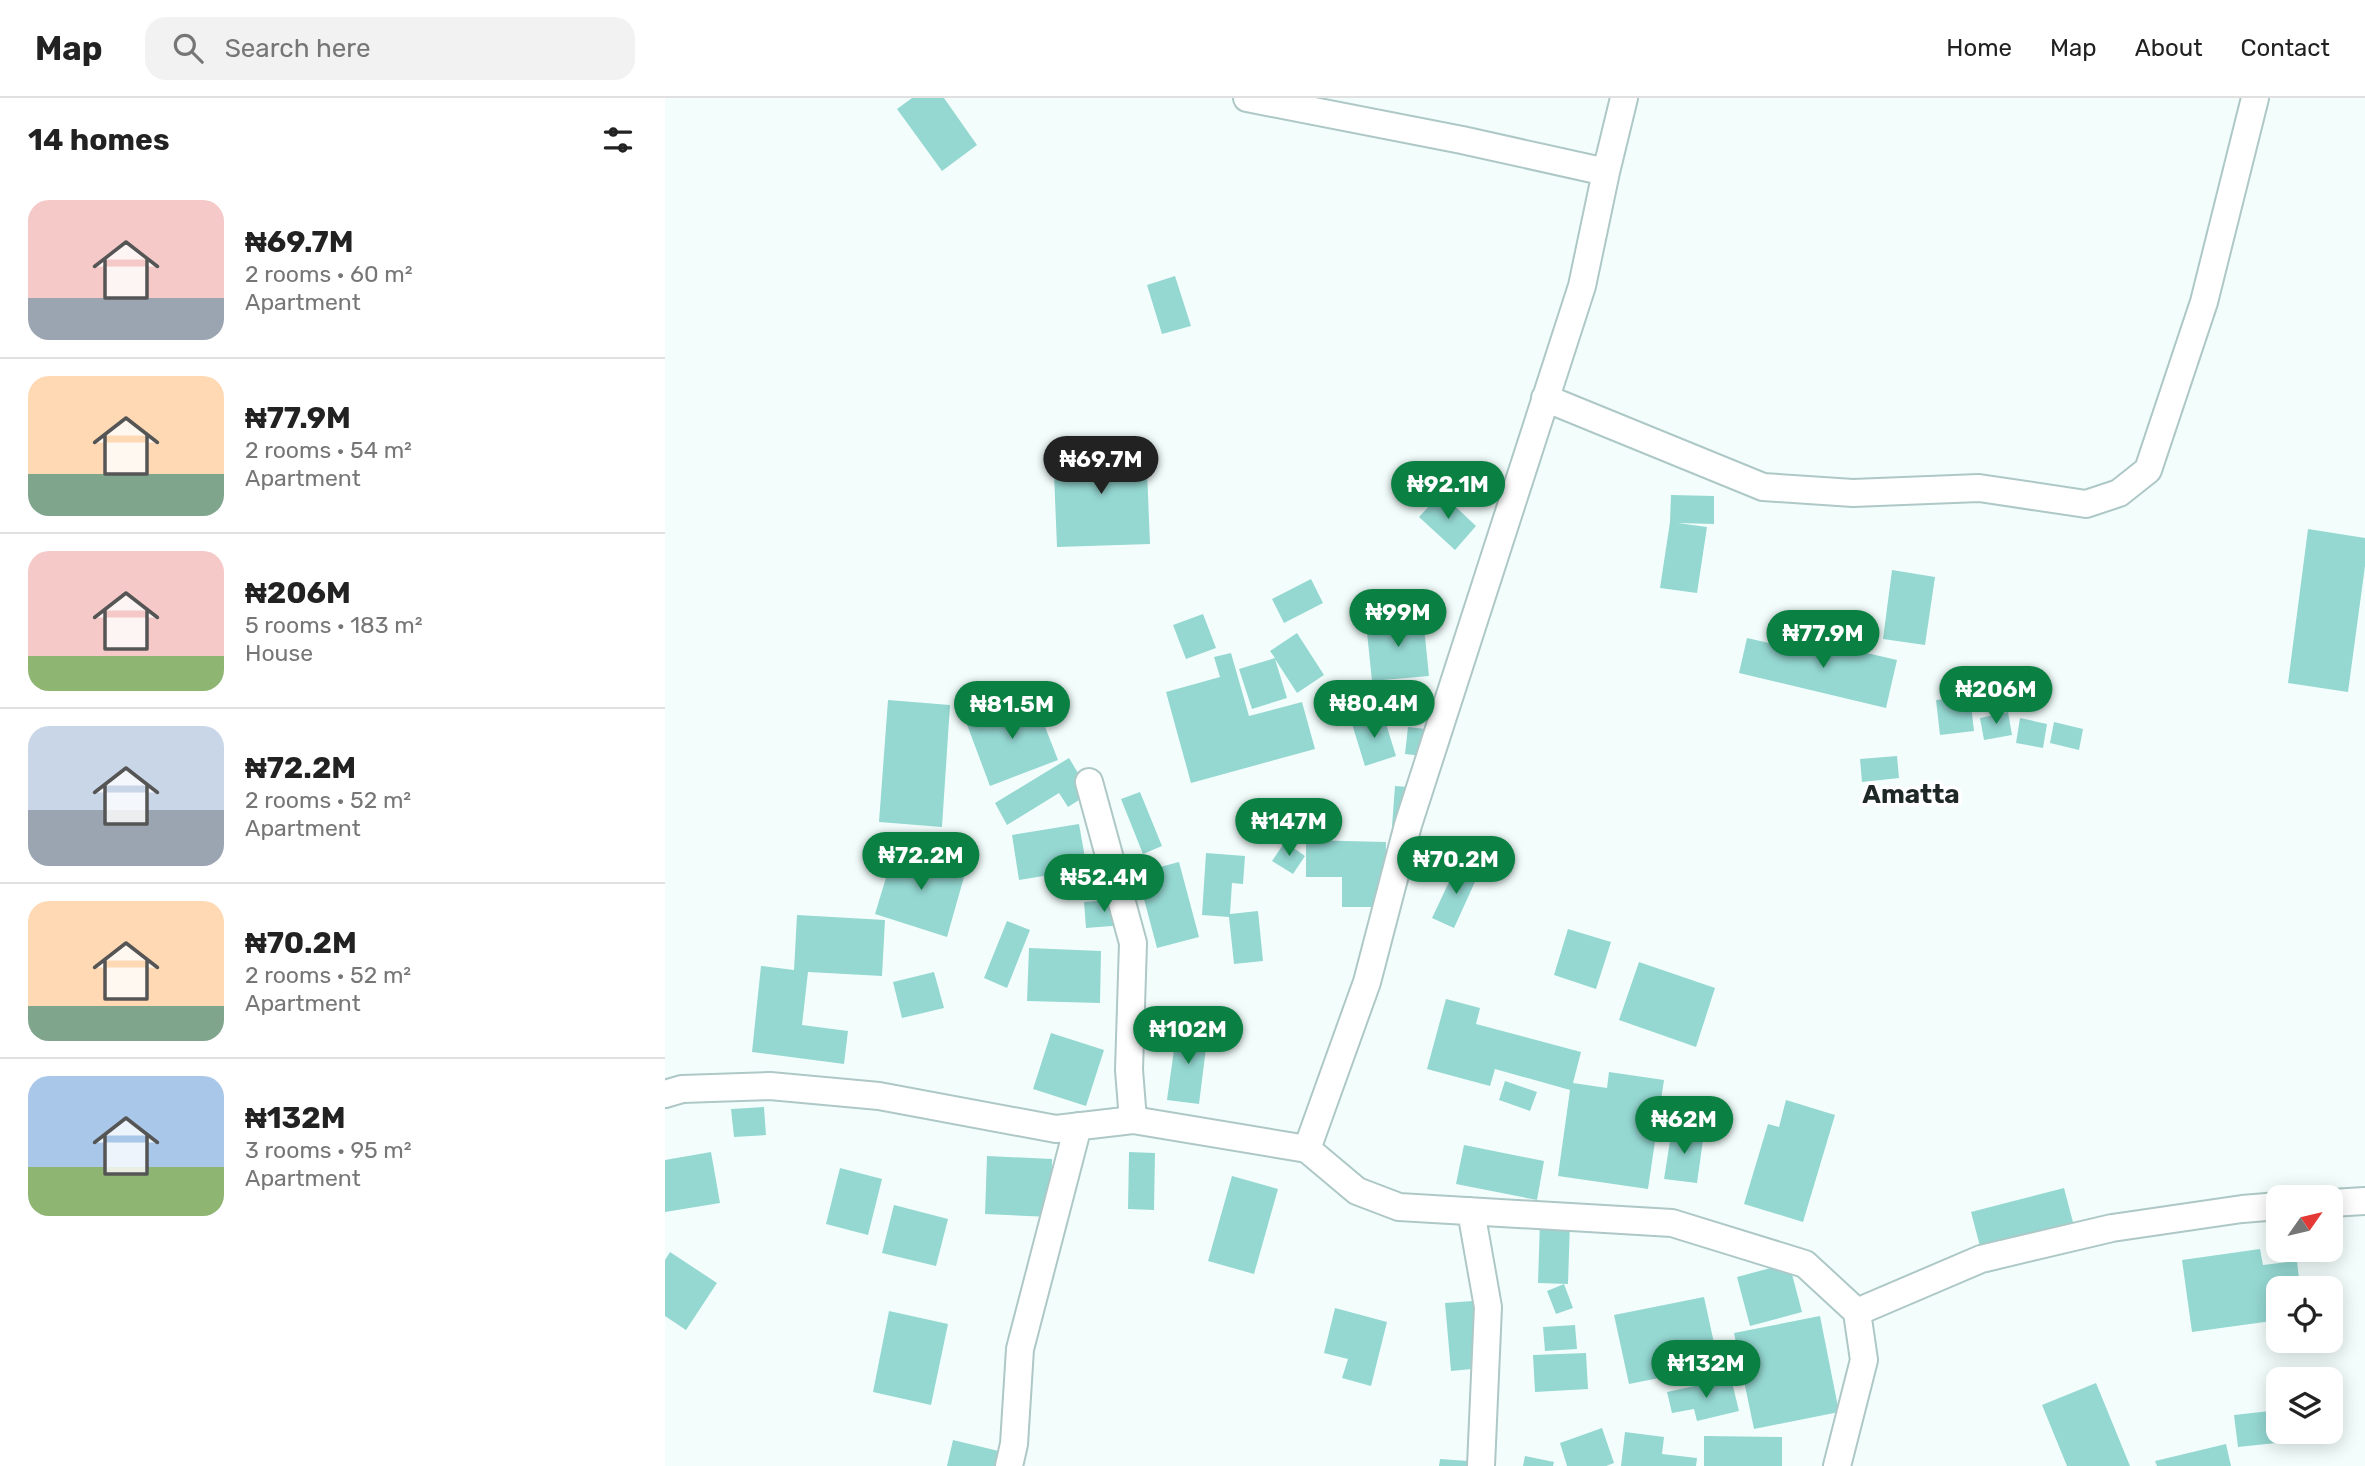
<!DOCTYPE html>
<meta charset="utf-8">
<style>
:root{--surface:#fff;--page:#f2f2f2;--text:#222;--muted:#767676;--line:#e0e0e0;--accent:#0b8043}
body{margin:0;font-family:Rubik,sans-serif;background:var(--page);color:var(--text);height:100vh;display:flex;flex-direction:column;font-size:26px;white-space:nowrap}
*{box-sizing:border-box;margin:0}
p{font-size:23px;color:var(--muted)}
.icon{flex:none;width:38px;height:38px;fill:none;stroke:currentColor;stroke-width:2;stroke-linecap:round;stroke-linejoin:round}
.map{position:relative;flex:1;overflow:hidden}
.details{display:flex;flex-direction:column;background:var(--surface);width:665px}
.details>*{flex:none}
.needle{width:46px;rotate:56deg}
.buttons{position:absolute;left:1601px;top:1087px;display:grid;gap:14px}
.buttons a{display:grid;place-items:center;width:77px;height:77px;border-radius:14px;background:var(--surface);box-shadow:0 4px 18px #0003;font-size:35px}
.price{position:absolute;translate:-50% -60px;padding:0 16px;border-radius:24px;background:var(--accent);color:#fff;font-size:23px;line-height:46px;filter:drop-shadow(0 2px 4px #0008)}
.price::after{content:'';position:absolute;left:50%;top:42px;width:21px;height:16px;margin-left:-10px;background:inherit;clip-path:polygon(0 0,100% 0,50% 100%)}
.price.selected{background:#222;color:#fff}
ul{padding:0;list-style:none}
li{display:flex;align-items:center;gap:21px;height:175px;padding:0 28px}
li+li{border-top:2px solid var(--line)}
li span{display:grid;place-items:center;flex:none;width:196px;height:140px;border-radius:21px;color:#555}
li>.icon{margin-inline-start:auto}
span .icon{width:84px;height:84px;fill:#fffc;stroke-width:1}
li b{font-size:30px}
h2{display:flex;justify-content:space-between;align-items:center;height:84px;padding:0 28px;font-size:30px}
header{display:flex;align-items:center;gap:42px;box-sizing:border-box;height:98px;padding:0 35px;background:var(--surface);border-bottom:2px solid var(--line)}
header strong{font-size:33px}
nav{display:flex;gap:38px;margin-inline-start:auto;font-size:24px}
.search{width:490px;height:63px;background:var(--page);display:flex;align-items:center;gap:18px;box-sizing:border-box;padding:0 24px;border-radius:21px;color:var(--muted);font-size:26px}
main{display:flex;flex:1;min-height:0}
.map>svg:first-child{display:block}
.building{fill:#95d8d2}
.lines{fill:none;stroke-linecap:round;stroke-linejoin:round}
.minor-casing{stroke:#adc8c6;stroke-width:30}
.minor{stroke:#fff;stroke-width:26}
.labels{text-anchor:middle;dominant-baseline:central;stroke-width:7;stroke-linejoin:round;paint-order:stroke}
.quarter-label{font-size:26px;font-weight:bold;fill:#1e2827;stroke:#fff}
</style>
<header>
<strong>Map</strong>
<div class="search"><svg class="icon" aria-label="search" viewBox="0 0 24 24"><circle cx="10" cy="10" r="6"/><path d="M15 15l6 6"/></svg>Search here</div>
<nav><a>Home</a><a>Map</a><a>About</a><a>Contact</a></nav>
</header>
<main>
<section class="details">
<h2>14 homes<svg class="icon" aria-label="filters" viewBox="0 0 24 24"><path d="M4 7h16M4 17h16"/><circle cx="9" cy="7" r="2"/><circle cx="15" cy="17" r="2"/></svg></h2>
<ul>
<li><span style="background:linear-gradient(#f6c9c9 70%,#9aa5b1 0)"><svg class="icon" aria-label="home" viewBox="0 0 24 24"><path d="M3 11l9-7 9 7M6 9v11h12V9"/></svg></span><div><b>₦69.7M</b><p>2 rooms · 60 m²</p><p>Apartment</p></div></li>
<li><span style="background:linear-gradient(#ffd9b3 70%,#7fa58c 0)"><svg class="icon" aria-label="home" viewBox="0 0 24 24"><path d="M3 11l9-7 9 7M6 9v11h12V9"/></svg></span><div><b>₦77.9M</b><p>2 rooms · 54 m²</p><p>Apartment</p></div></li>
<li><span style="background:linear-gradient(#f6c9c9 75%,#8fb573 0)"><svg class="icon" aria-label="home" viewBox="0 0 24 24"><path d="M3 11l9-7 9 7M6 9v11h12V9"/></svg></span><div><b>₦206M</b><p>5 rooms · 183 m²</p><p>House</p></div></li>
<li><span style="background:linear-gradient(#c9d6e8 60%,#9aa5b1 0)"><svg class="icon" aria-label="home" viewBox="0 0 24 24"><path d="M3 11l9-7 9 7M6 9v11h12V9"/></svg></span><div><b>₦72.2M</b><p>2 rooms · 52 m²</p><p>Apartment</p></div></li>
<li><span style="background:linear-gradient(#ffd9b3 75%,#7fa58c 0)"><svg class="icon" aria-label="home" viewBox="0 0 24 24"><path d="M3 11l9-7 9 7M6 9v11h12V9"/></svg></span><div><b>₦70.2M</b><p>2 rooms · 52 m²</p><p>Apartment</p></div></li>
<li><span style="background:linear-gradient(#a9c7e8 65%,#8fb573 0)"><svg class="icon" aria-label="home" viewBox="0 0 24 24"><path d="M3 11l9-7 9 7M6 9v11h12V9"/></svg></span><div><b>₦132M</b><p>3 rooms · 95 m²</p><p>Apartment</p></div></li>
</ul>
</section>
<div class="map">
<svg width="1700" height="1368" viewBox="0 0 1700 1368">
<rect width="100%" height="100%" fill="#f3fefc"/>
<path class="building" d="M247,0H279L312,47L277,73L232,11Z
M510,178L526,228L497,236L482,187Z
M481,348L485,446L392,449L388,351Z
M776,395L811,428L790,452L754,419Z
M1006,397L1049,398V426L1013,425L1042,429L1032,495L995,490L1005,424Z
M1643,431L1700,440V468L1683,594L1623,585Z
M1227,472L1270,479L1260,547L1218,541Z
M646,481L658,505L619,525L607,501Z
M538,516L551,550L521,561L508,527Z
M758,519L764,578L707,583L701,525Z
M632,535L659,577L632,595L610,561L622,600L587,611L574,571L610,560L605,553Z
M1082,540L1147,555L1150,543L1232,562L1221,610L1074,575Z
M566,555L584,618L637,604L650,651L526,685L501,594L555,579L549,559Z
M368,598L393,662L325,688L301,624Z
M1305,598L1309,633L1275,637L1271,602Z
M223,602L285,607L277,729L214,724Z
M1343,614L1347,637L1319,642L1315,620Z
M718,616L731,658L700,668L687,626Z
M1355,620L1382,626L1378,650L1351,645Z
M1389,624L1418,631L1414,652L1385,645Z
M743,629L770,632L767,659L740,656Z
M1232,658L1234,680L1197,684L1195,661Z
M404,660L425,695L403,709L394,695L342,727L330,705Z
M730,688L756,690L753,730L727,728Z
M475,694L497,748L478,756L456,701Z
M414,726L422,771L354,782L347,737Z
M641,742L721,744L720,809H677V779H641Z
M620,744L640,758L628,776L607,763Z
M230,750L301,772L282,839L210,816Z
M541,755L580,758L578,786L567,785L565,816L593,813L598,863L569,866L564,819L537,817Z
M514,764L534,839L492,850L472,775Z
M793,765L814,775L789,830L767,820Z
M457,801L460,827L421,830L419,804Z
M132,817L220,822L217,878L143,874L137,927L183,933L179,966L87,954L96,868L129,872Z
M342,823L365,832L342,890L319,880Z
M903,831L946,844L931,891L889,877Z
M364,850L436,853L435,905L362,903Z
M974,864L1050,890L1031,949L954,922Z
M269,874L279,910L237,920L228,884Z
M781,901L815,910L811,926L916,954L908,985L942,990L944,974L999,982L983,1091L893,1078L905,992L830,971L825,988L762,971Z
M512,930L543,934L534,1006L502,1002Z
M386,935L439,952L421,1008L368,991Z
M840,983L872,994L865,1013L834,1002Z
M1121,1002L1170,1017L1138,1124L1079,1106L1103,1026L1114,1029Z
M99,1009L101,1037L69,1039L66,1011Z
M1007,1030L1039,1035L1032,1085L999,1081Z
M799,1047L879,1063L872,1102L791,1086Z
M46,1054L55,1105L0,1114V1062Z
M464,1054L490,1055L489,1112L463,1111Z
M322,1058L387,1061L386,1119L320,1116Z
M175,1070L217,1081L203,1137L161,1126Z
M567,1078L613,1091L589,1176L543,1163Z
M1399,1090L1415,1151L1322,1175L1306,1114Z
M229,1107L283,1121L271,1168L217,1155Z
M875,1123L905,1124L903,1186L873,1185Z
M1595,1151L1598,1167L1632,1163L1635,1190H1614V1222L1527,1234L1517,1162Z
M5,1154L52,1185L21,1232L0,1218V1162Z
M1124,1165L1137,1214L1085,1228L1072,1179Z
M899,1186L908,1210L891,1216L882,1193Z
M1039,1199L1054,1268L964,1286L949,1217Z
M822,1202L828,1269L786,1273L780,1205Z
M670,1210L722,1224L706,1288L677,1280L683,1261L659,1255Z
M224,1213L283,1226L266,1307L208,1294Z
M1155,1218L1174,1314L1089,1331L1069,1235Z
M910,1227L912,1251L880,1253L878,1229Z
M921,1255L923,1291L870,1294L868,1257Z
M1066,1280L1074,1313L1032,1323L1029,1311L1007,1315L1002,1294Z
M1431,1285L1465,1368H1402L1377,1307Z
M1614,1312V1334H1640L1641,1342L1573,1349L1569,1317Z
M937,1330L949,1365L941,1368H902L895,1345Z
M960,1334L999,1339L997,1356L1032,1360L1031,1368H956Z
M1039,1338L1117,1339V1368H1039Z
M288,1342L346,1356L343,1368H282Z
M1561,1346L1566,1368H1492L1490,1363Z
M860,1358L889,1364L888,1368H858Z
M775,1361L818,1364V1368H774Z"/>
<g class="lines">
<g class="minor-casing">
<path id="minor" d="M582,0L797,42L941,74
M880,300L1098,389L1188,395L1314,390L1421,406L1454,395L1483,372L1539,204L1590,0
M424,684L468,845L464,972L468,1022
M0,996L17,991L105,988L214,998L391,1031L468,1022L642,1051L692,1093L734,1109L1007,1125L1140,1166L1192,1214L1199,1262L1172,1368
M642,1051L702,884L743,727L917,188L941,74L959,0
M1666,1105L1700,1103
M806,1113L823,1209L816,1368
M1192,1214L1316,1161L1447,1130L1577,1111L1614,1108
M344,1368L349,1346L355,1251L413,1028"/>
</g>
<use href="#minor" class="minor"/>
</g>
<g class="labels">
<g class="quarter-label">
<text x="1246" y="696">Amatta</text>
</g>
</g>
</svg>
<div class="buttons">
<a><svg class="needle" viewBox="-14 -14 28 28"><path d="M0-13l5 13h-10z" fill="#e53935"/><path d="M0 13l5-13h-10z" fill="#767676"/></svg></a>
<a><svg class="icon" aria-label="locate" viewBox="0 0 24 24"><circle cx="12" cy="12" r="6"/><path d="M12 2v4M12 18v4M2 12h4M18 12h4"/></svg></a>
<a><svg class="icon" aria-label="layers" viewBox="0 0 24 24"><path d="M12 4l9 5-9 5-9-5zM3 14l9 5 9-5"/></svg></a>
</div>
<b class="price selected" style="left:436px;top:398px">₦69.7M</b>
<b class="price" style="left:783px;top:423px">₦92.1M</b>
<b class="price" style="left:733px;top:551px">₦99M</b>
<b class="price" style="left:1158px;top:572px">₦77.9M</b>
<b class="price" style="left:1331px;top:628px">₦206M</b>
<b class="price" style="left:709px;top:642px">₦80.4M</b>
<b class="price" style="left:347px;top:643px">₦81.5M</b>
<b class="price" style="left:624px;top:760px">₦147M</b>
<b class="price" style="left:256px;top:794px">₦72.2M</b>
<b class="price" style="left:791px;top:798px">₦70.2M</b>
<b class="price" style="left:439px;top:816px">₦52.4M</b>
<b class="price" style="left:523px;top:968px">₦102M</b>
<b class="price" style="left:1019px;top:1058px">₦62M</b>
<b class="price" style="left:1041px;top:1302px">₦132M</b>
</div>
</main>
